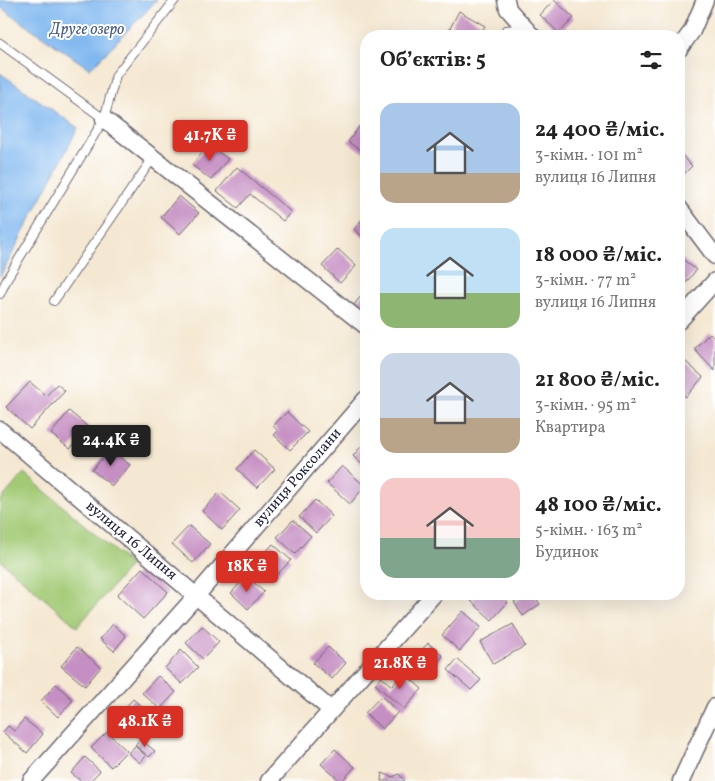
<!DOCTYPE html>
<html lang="uk">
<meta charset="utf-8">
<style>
:root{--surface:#fff;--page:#f2f2f2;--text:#222;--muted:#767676;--accent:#d93025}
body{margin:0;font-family:Vollkorn,serif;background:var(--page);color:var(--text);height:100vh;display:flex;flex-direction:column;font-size:19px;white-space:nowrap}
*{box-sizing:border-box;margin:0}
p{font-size:16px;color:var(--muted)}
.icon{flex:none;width:28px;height:28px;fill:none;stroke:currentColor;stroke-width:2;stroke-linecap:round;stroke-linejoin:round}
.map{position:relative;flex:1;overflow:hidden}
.side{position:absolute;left:360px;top:30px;width:325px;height:570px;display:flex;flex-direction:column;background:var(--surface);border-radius:20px;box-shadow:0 5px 20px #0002}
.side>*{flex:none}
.price{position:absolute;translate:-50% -42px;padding:0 11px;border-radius:5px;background:var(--accent);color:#fff;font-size:16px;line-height:32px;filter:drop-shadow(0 1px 2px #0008)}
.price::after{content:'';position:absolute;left:50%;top:30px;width:15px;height:11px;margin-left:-8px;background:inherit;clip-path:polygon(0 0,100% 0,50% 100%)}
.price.current{background:#222;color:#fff}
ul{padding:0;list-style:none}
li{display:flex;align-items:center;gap:15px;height:125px;padding:0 20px}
li span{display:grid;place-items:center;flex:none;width:140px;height:100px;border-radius:15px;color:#555}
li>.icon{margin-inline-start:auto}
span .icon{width:60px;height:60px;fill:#fffc;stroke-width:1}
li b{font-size:21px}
h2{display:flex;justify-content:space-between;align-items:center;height:60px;padding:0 20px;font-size:21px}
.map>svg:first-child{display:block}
.green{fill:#a2ca75;stroke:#627658}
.water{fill:#80b8f0;stroke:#516d96}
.building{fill:#c68fc3}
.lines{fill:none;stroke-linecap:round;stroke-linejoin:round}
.service-casing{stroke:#6c6770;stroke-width:10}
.minor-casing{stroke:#6c6770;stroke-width:19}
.service{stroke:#fff;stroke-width:8}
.minor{stroke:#fff;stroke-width:16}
.labels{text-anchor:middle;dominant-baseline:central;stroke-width:4;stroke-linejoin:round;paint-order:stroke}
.street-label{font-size:15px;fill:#22223b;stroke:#fff}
.water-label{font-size:16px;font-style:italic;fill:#485e83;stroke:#fff}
</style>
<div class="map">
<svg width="715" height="781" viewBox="0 0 715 781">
<rect width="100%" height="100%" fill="#fff"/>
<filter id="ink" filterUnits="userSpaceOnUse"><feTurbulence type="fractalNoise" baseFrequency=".02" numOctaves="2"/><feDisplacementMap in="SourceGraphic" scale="10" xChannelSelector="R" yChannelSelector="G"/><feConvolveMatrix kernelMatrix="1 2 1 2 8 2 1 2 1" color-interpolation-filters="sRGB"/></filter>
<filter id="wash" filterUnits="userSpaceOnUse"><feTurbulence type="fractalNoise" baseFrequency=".0096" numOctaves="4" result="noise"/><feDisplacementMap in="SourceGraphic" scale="20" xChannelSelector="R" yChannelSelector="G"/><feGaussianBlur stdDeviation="1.12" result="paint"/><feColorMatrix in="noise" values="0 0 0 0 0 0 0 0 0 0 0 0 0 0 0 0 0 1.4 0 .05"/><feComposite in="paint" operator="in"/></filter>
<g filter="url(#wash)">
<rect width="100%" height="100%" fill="#f5e8d2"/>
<path class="green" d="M24,473L131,565L77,627L0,560V501Z"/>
<path class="water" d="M0,0H157L90,69L0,7Z
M0,73L78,128L0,277Z"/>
<g id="blocks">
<path class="building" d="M554,0L574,18L559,33L540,15Z
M459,11L485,26L479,36H446Z
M361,124L366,127V154L348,142Z
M208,144L228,159L211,180L192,165Z
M679,152L692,166L679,179Z
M237,167L291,212L283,221L250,194L238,208L217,191Z
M179,196L199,213L180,234L161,217Z
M366,215V240L354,229Z
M338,249L356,266L340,283L322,266Z
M679,256L696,270L679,292Z
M366,290V316L353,306Z
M710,333L715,338V371L694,349Z
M685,361L703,377L686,397L679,390V368Z
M30,382L46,396L57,384L65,391L30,429L6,407Z
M69,411L88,427L70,449L51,434Z
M287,412L308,432L290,450L274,435L278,431L273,426Z
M366,441V468L353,456Z
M110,449L130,465L112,486L92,470Z
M254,450L275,469L257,488L237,469Z
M342,466L365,486L350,504L327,483Z
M220,492L240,510L222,530L202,511Z
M315,500L332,516L316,533L299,517Z
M293,520L311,536L295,554L277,537Z
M189,526L210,544L193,563L172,544Z
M273,544L291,560L275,577L257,561Z
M142,568L168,592L143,619L117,595Z
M247,576L264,592L248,609L231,593Z
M478,594H498L508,602L492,620L471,601Z
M526,594H533L540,604L523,616L514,602Z
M463,611L481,627L460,651L442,635Z
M113,624L126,636L114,651L100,639Z
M513,624L525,646L493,664L480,642Z
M202,626L219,642L203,659L186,643Z
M428,643L443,656L426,675L411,662Z
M77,647L101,667L85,686L61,666Z
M328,647L346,663L332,679L313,663Z
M181,650L198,667L182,684L165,668Z
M457,659L481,680L471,690L448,670Z
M404,673L422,689L404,709L375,684L381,677L392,686Z
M158,676L176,692L160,709L142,693Z
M56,684L73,700L58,717L41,701Z
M381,696L398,712L382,729L365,713Z
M133,699L151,715L135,733L117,716Z
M24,719L43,734L27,753L3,732L8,726L14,731Z
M107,732L127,751L111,767L91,748Z
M140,739L155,751L149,757L135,745Z
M135,746L146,756L140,763L128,753Z
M335,749L355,767L342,781H340L321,764Z
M85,757L100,771L90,781H81L71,773Z
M382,773L393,777L399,774L405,781H381Z"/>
</g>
</g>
<g filter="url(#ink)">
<use href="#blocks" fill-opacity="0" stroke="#6c6770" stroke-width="1"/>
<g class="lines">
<g class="service-casing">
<path id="service" d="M502,36L506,30L525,28
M0,43L104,119
M0,294L8,277L104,119L116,75L175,0
M54,301L153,158"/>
</g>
<g class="minor-casing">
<path id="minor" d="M506,0L508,9L532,36
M679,49L692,31L705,0
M104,119L366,326
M679,208L715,256
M679,321L715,281
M0,430L331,710
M31,781L196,596L366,399
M269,781L434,594
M681,781L715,707"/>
</g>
<use href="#service" class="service"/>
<use href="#minor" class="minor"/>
</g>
</g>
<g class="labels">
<g class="street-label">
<text transform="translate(298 478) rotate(-49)">вулиця Роксолани</text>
<text transform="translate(131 541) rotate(40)">вулиця 16 Липня</text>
</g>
<g class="water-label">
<text x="87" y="30">Друге озеро</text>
</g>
</g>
</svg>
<b class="price" style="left:210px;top:162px">41.7K ₴</b>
<b class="price current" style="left:111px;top:467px">24.4K ₴</b>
<b class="price" style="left:247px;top:593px">18K ₴</b>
<b class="price" style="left:400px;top:690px">21.8K ₴</b>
<b class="price" style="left:145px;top:748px">48.1K ₴</b>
<section class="side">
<h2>Об’єктів: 5<svg class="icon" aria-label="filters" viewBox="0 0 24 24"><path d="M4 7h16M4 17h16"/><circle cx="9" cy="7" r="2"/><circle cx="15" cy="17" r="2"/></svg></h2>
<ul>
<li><span style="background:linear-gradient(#a9c7e8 70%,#b9a48a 0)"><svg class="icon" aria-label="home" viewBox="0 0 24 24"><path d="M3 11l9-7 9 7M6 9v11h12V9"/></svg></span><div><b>24 400 ₴/міс.</b><p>3-кімн. · 101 m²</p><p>вулиця 16 Липня</p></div></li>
<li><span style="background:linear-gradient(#bfe0f5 65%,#8fb573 0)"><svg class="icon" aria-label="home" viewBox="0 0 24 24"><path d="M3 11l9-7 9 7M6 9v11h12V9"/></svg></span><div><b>18 000 ₴/міс.</b><p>3-кімн. · 77 m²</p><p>вулиця 16 Липня</p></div></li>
<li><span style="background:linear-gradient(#c9d6e8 65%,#b9a48a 0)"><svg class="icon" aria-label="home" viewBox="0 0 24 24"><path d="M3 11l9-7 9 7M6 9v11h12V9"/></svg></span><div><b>21 800 ₴/міс.</b><p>3-кімн. · 95 m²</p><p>Квартира</p></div></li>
<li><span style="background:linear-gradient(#f6c9c9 60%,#7fa58c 0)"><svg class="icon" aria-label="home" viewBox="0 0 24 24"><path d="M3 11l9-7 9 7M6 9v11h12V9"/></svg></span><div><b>48 100 ₴/міс.</b><p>5-кімн. · 163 m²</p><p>Будинок</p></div></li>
</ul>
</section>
</div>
